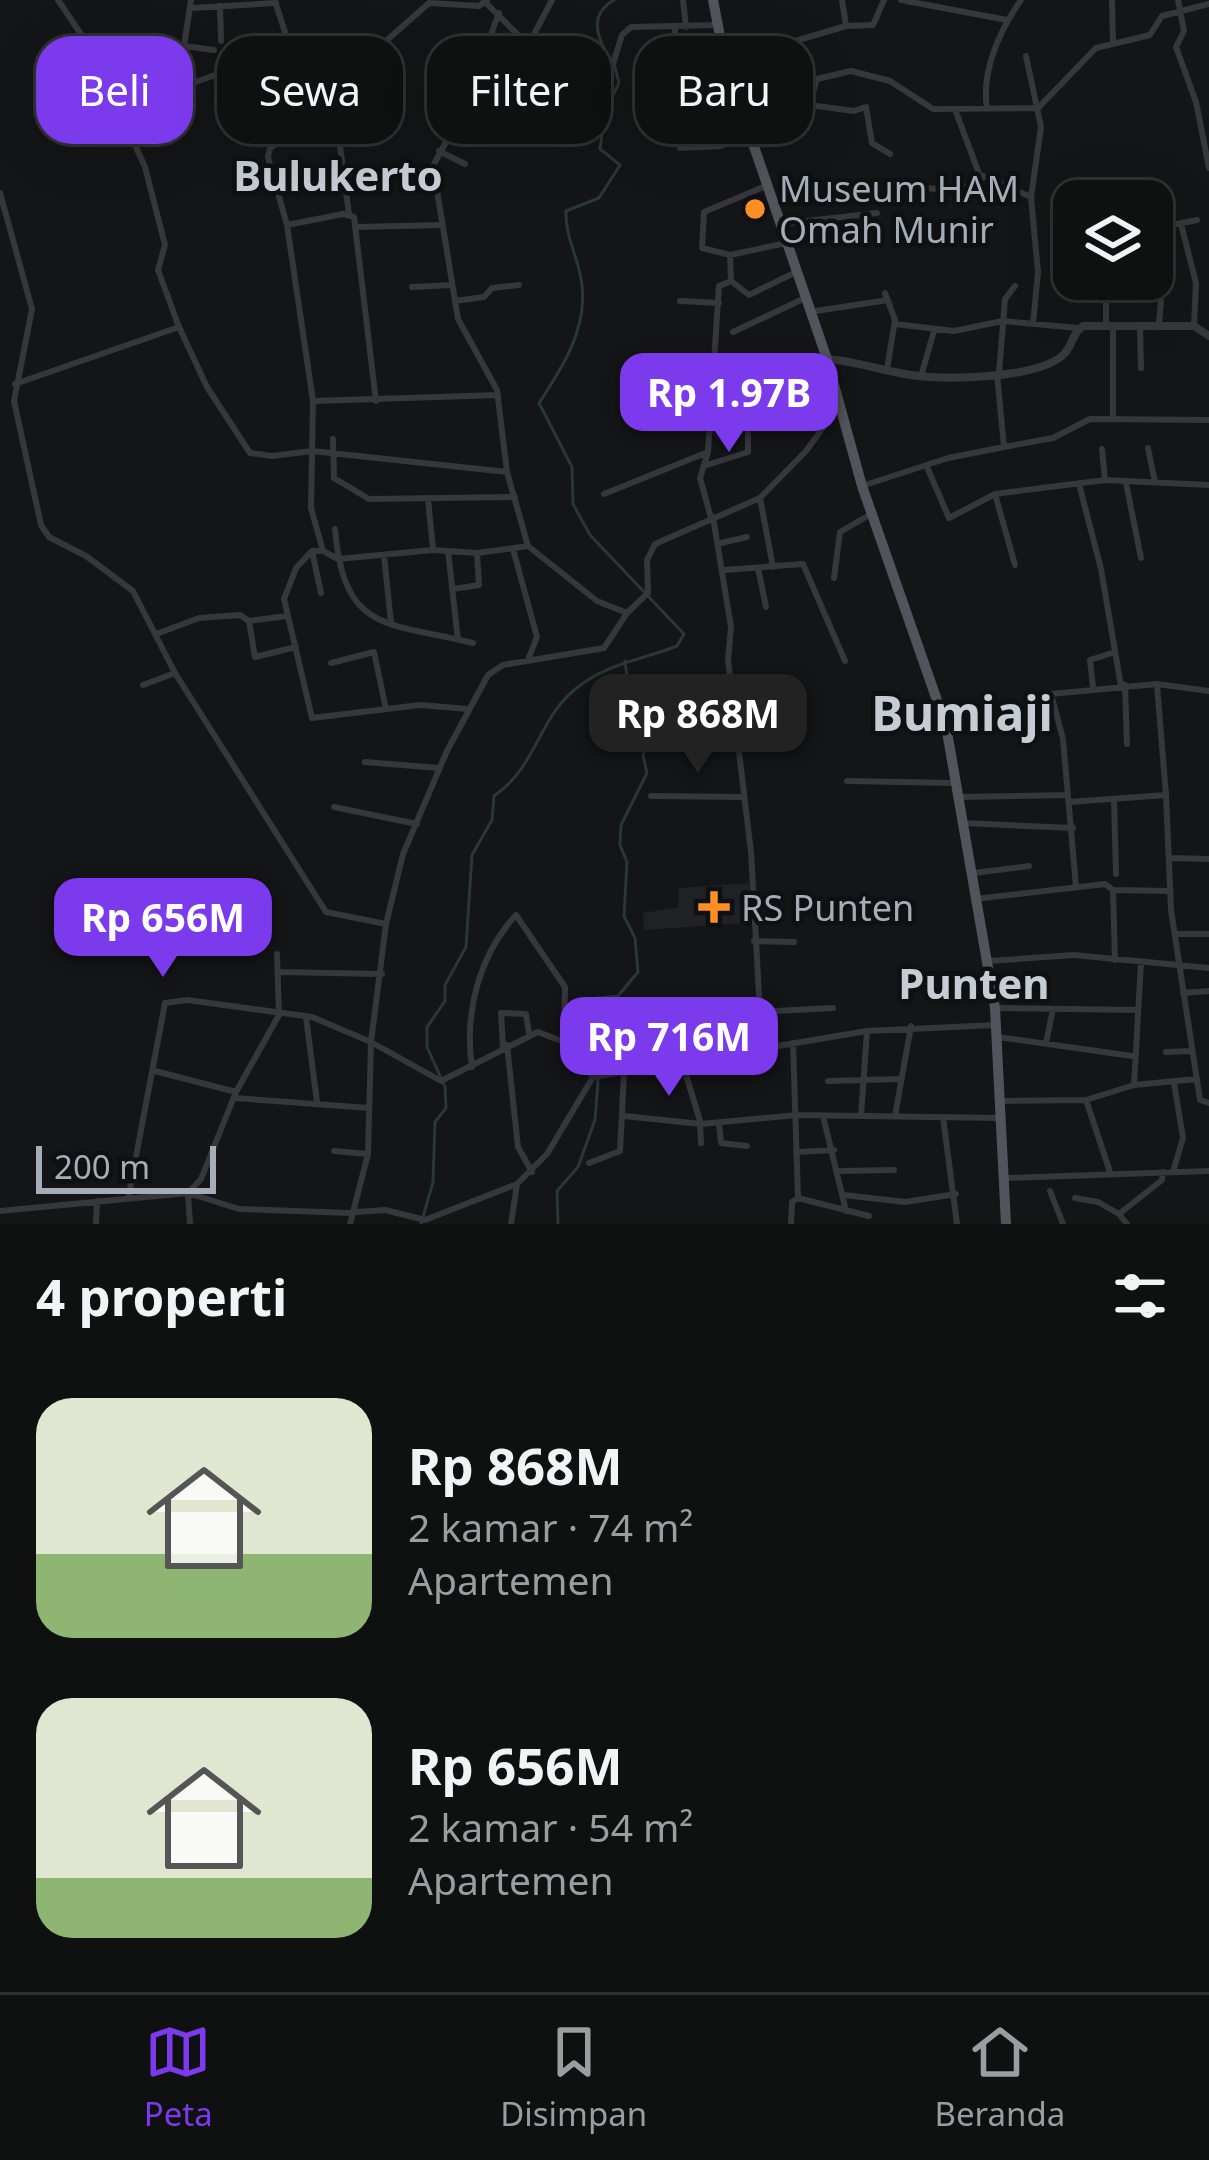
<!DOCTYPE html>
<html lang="id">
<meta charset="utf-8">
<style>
:root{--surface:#0f1010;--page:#181919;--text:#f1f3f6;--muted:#9b9d9f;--line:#2f3030;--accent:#7c3aed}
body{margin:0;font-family:"Noto Sans",sans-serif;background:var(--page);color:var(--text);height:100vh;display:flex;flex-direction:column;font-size:45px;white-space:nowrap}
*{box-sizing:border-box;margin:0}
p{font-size:39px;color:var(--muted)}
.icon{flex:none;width:66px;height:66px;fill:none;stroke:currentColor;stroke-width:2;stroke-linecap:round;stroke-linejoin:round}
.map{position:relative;height:1224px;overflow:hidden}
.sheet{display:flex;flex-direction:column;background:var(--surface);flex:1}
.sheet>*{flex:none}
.top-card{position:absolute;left:36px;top:36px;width:1137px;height:108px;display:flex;gap:24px}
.controls{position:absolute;left:1053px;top:180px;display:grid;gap:24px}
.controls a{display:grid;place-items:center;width:120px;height:120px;border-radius:24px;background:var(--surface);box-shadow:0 12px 48px #0002,0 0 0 3px var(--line);font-size:60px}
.scale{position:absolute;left:36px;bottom:30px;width:180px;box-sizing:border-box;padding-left:12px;border:6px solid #a5aeb8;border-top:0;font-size:33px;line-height:42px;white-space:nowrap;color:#a5aeb8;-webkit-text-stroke:9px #0f1011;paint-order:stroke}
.price{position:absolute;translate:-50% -102px;padding:0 27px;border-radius:24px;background:var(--accent);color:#fff;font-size:39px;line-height:78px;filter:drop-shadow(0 3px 6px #0008)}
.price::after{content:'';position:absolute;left:50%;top:72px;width:36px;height:27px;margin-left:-18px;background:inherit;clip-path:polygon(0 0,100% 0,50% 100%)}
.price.active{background:#222;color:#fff}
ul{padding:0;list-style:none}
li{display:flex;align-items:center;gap:36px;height:300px;padding:0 36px}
li span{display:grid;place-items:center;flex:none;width:336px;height:240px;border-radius:36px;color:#555}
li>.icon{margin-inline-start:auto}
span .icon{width:144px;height:144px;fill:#fffc;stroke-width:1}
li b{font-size:51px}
h2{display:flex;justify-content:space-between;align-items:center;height:144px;padding:0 36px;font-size:51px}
.chip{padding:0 42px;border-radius:36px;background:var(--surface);box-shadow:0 12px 48px #0002,0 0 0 3px var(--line);font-size:42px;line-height:108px}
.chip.active{background:var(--accent);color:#fff}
.tabs{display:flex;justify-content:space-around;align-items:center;height:168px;border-top:3px solid var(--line);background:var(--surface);font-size:33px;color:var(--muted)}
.tabs a{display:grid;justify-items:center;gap:6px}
.tabs .active{color:var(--accent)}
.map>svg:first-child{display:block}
.built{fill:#202124}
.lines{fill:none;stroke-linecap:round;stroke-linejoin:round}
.stream{stroke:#29373b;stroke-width:3}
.minor{stroke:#35373c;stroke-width:6}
.tertiary{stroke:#35373c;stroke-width:8}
.primary{stroke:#51555b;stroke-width:10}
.poi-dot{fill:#ff8e24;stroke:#0f1011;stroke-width:4.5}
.labels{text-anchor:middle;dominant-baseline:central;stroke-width:9;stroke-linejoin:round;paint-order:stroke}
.poi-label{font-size:36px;fill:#a5aeb8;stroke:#0f1011;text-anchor:start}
.quarter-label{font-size:42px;font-weight:bold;fill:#c6ccd4;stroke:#0f1011}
.district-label{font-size:48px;font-weight:bold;fill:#c6ccd4;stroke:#0f1011}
</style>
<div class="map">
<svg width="1209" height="1224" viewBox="0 0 1209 1224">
<rect width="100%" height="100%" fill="#141516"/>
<path class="built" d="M749,883L750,898H740L739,905L749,906V923L644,930L643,913L678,907L679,888Z"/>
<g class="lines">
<path class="stream" d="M610,59C597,38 588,15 614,0
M421,1224L433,1182L435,1122L446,1108L445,1087L427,1047V1027L445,1001V985L466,947L472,855L492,820L494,796C536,767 538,721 573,691C603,664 642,660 677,646L684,634L590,535L573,504L572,467L539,403C562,368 587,330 582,286C580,260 565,239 566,211L599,198L620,165L600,149L605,111L619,83L615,67
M558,1224L557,1191L578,1167L595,1120L598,1081L589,1046L598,998L618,996L638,972L635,938L624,916L627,862L620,845L621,825L647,773L643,755L652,727L629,693L625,661"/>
<path class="minor" d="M58,0L93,52L145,167L165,245L158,270L179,327
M552,0L531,40L568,51L602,71L612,67L622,35L631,27L717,25
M683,0L686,27
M842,0L846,26
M901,0L1007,20
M1112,0L1113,42
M1178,0L1184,31L1176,47L1196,102L1209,168
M485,2L529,46
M276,4L290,48
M220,6L221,41
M192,8L276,3
M675,28L673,100L680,148L720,146L751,136
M793,45L809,77
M184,46L214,50
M686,55L722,48
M1026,56L1041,127L1031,197
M255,59L282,140L270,148L268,157L287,225L313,401L311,508L323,551
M725,62L846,26L873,25L884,0
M64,71L73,84L100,68
M817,79L851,71L890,81L933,109L1038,108L1096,48L1150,35L1162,16L1209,4
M521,84L524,116
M472,87L522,83L531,40
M673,87L732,82
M168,92L290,48H378L429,3L479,6L487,0
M736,94L809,77L817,79L809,105L792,136L769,140
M809,105L854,111L866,107L872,143L890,154
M987,108C981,71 1000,30 1021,0
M124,118L168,92L184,46L191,0
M338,131L349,214
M439,151L465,164
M983,176L1031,197L1038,272L1033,324
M892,184C920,186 957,197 981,179L956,112
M768,185L704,212L702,248L730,255L786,243
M0,193L32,309L14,401L41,525L49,537L86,556L133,591L175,673L326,912L386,924
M781,224L877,213
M1181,224L1196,283L1194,326
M287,225L343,214L354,217L376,401
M357,227L440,225
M1152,229L1197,220
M1106,279V324
M731,281L749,295L794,273
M412,287L452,285
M885,293L895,320L887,369
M455,301L484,297L492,288L519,285
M680,301L719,303
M809,312L888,300
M895,324L954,331L1003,321L1078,328
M1159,324L1161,301
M1113,327V419
M1140,327L1141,368
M733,332L803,299
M999,373L1005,299L1015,286
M921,376L934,331
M15,384L179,327L207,387L250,453L272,456L312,451L507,472
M710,393L830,371
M313,401L498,395
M333,439L334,478L369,499L515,497
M1004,447L1053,438L1090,419L1209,420
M1148,448L1155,482
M1102,449L1105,480
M704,466L748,452V388
M927,467L949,518L995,494
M1126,483L1141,558
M1079,484L1101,569L1121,686
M862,486L948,458L1004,447L997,374
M604,494L708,452
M760,498L773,567
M428,499L433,549
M713,517L731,627L728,660L751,852L762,1048
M711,518L700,478L708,452L719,286L731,281L730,255
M335,529C344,633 386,622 473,643
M721,543L747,537
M528,546L597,601L627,613
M513,549L537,637L528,660
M312,551L321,593
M448,551L458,640
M384,555L391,623
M1015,565L995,494L1105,480L1209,485
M758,568L766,607
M724,570L803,564L845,661
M834,578L840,532L871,514
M453,589L479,585L477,553
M249,621L287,616
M159,633L199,618L240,615L249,621L255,657L296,647
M331,663L374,652L386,709
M143,685L175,673
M1125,685L1127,744
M1157,685L1166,795
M1093,687L1090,660L1115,652
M468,709L420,705L312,718L284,599L296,568L312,551H323L338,559L433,550L477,553L528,546L507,472L497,390L458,319L433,166L460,116L499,13
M365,762L439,768
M847,781L954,783
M651,796L744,797
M960,797L1067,795
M1114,799L1116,874
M1069,802L1166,795L1171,910L1200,1100L1209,1103
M334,807L417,824
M963,823L1073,828
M1170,858L1209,859
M974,873L1029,866
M1076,887L1063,739L1051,694L1157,684L1209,691
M1114,890L1171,891
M975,899L1105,884L1113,890L1115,960
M1177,934H1209
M754,941L794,942
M989,961L1074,955L1209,968
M279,972L382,974
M1183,993L1209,991
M998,1008L1138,1010
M759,1012L833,1008
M306,1017L317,1102
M998,1037L1132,1056
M793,1043L798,1198
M1046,1043L1053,1009
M507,1045L518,1147L532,1172
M503,1048L501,1013L526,1014L529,1033
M1166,1052L1191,1051
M682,1062L701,1124
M472,1067C464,1013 479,955 516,915L565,987L564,1042
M155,1071L236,1092
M593,1077L867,1031L996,1025
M828,1081L901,1079
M1134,1085L1141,963
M235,1098L369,1108
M1086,1100L1134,1085L1197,1079
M1000,1101L1086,1100L1110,1172
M624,1116L701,1124L797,1115L1000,1118
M823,1116L846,1211
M861,1116L867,1031
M895,1116L911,1026
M943,1117L957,1224
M719,1123L721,1143L747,1146
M700,1124L701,1143
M334,1151L368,1154
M799,1152L834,1150
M589,1163L620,1151L624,1073
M839,1171L894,1170
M1173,1172L1183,1138L1174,1083
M1006,1178L1209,1171
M1050,1191L1063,1224
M844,1195L905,1202L956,1194
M1075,1198L1098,1202L1119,1214
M128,1199L165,1003L187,1000L312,1017L371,1042L386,924L403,854L447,751L488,675L503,665L604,648L627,613L648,593L647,560L655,544L760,498L806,451L838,407
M0,1211L188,1193L239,1209L351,1213
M356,1212L385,1210L425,1220L517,1184L547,1154L593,1077
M96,1224L97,1201
M190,1224L188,1193L201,1179L236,1092L279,1015L277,954
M350,1224L368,1154L371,1042L441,1081L538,1032L564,1042L593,1077
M511,1224L517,1184
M791,1224L792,1202L798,1198L869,1216
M1127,1224L1119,1214L1162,1180L1163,1172"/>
<path class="tertiary" d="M827,359C856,361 883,371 911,375C946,380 1034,379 1062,356C1073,347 1071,334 1083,326H1194L1209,336"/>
<path class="primary" d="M713,0L725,62L827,359L862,486L946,726L995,1008L1006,1224"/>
</g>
<g class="poi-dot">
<circle cx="755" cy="209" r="12"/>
<path d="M708 889h12v12h12v12h-12v12h-12v-12h-12v-12h12z"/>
</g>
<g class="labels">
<g class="poi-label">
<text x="779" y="188">Museum HAM<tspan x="779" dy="41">Omah Munir</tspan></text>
<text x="741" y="907">RS Punten</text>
</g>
<g class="quarter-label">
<text x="338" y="174">Bulukerto</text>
<text x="974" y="982">Punten</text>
</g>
<g class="district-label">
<text x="962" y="712">Bumiaji</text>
</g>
</g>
</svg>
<div class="controls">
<a><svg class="icon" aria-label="layers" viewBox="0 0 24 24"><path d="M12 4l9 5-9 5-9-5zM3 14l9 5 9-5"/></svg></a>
</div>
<div class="scale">200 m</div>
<b class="price" style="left:729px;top:455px">Rp 1.97B</b>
<b class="price active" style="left:698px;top:776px">Rp 868M</b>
<b class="price" style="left:163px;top:980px">Rp 656M</b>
<b class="price" style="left:669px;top:1099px">Rp 716M</b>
<div class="top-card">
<a class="chip active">Beli</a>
<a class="chip">Sewa</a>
<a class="chip">Filter</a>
<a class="chip">Baru</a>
</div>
</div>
<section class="sheet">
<h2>4 properti<svg class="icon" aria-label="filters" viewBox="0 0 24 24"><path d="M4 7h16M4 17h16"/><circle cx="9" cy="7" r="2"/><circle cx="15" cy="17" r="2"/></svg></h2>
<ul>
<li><span style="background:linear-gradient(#dfe7d0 65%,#8fb573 0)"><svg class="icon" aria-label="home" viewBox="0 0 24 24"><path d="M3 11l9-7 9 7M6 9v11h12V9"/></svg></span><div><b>Rp 868M</b><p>2 kamar · 74 m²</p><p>Apartemen</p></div></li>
<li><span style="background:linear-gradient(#dfe7d0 75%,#8fb573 0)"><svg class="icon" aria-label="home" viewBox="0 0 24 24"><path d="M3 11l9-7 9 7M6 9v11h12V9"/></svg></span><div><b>Rp 656M</b><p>2 kamar · 54 m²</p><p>Apartemen</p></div></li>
</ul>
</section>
<nav class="tabs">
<a class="active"><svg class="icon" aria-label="map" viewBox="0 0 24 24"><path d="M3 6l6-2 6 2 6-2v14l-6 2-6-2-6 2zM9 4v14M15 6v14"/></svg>Peta</a>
<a><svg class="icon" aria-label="saved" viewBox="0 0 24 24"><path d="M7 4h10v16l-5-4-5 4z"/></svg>Disimpan</a>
<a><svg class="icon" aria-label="home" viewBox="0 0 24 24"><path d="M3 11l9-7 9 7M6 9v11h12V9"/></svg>Beranda</a>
</nav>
